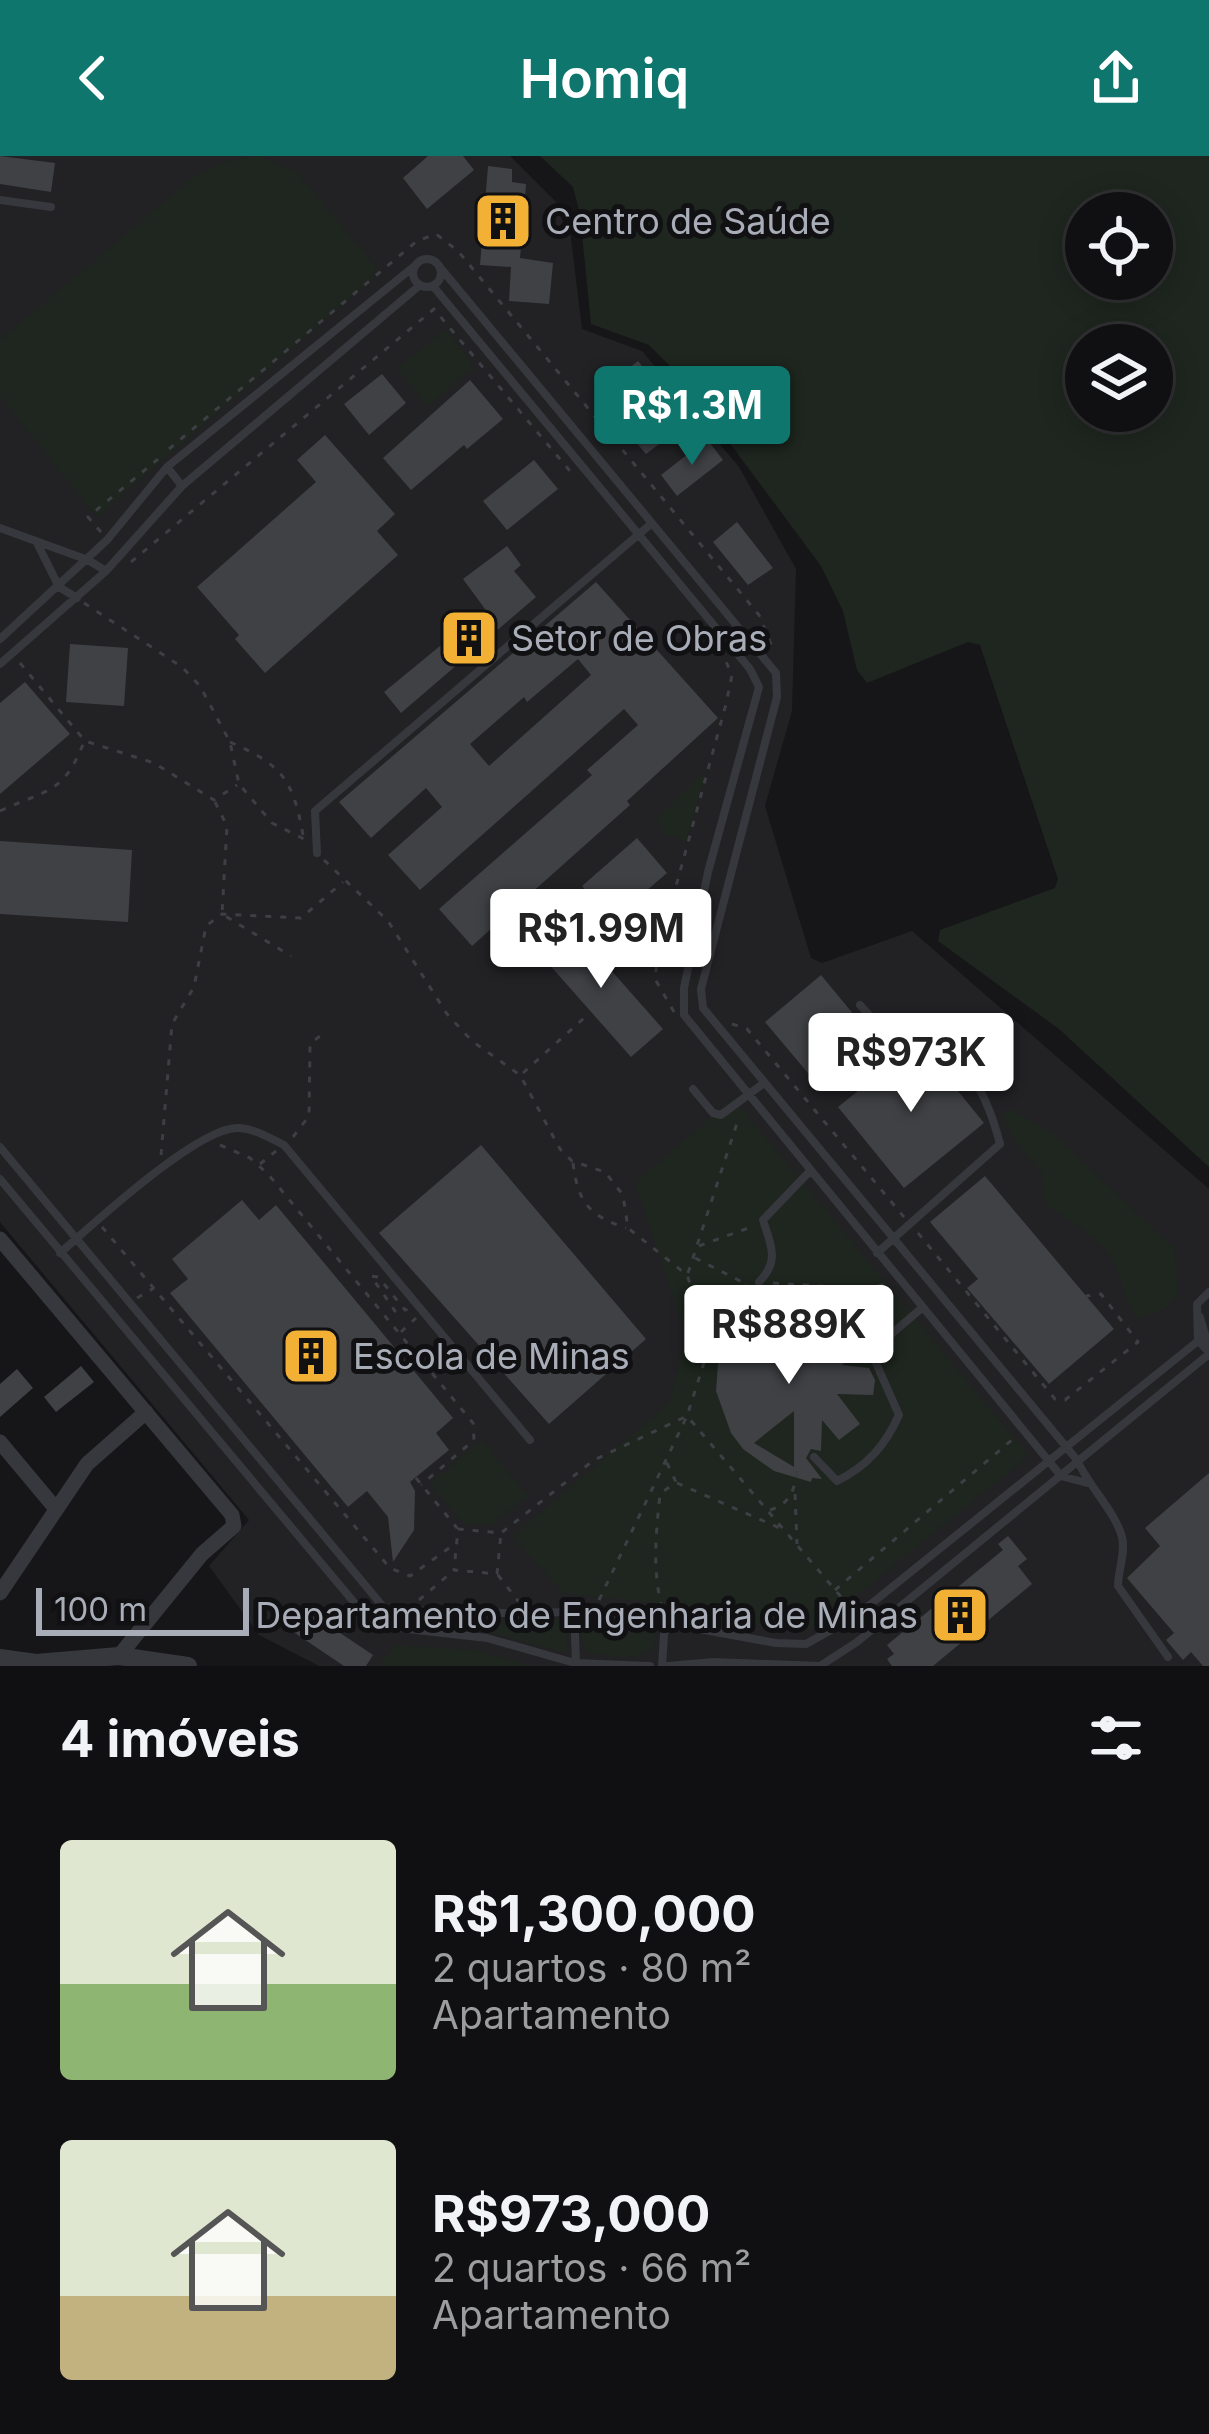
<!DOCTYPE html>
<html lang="pt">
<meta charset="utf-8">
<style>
:root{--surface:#101012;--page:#19191b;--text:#f1f3f6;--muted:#9c9d9f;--line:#303032;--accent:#0f766e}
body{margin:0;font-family:Inter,sans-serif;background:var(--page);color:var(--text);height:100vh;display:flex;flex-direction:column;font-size:45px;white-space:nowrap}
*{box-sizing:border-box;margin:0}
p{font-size:39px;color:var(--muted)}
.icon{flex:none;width:66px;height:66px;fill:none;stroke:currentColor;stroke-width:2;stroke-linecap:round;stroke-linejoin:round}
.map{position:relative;height:1510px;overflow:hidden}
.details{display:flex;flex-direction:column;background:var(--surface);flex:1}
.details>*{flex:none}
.tools{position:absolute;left:1065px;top:36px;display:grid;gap:24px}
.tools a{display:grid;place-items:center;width:108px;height:108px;border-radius:50%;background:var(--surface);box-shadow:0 6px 30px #0003,0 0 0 3px var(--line);font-size:60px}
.scale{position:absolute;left:36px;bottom:30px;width:213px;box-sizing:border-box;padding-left:12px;border:6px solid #a8adb8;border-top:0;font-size:33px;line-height:42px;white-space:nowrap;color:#a8adb8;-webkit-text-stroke:9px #111113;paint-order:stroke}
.price{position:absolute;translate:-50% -102px;padding:0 27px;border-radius:12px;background:#fff;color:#222;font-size:39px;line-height:78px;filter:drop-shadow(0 3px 6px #0008)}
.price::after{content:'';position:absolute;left:50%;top:72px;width:36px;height:27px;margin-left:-18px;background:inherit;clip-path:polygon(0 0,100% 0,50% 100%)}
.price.active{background:var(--accent);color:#fff}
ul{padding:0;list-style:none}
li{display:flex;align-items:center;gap:36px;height:300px;padding:0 60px}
li span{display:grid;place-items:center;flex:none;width:336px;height:240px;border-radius:12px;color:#555}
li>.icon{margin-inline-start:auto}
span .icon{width:144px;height:144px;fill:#fffc;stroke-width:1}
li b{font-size:51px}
h2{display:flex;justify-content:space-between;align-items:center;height:144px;padding:0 60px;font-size:51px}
header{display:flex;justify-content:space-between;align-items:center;height:156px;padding:0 60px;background:var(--accent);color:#fff;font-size:54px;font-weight:600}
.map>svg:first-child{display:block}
.built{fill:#222225}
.green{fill:#1e261f;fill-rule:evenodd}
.building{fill:#404145;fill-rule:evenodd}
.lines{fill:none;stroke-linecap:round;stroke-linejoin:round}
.path{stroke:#3d3f44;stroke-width:3;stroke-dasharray:6 9;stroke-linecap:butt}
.service{stroke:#37383d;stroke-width:8}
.minor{stroke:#37383d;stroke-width:15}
.tertiary{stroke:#37383d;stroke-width:18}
.labels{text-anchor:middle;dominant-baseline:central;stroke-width:10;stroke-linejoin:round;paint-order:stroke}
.poi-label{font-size:36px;fill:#a8adb8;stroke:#111113;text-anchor:start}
</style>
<header><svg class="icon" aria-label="back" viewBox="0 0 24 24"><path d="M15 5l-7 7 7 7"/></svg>Homiq<svg class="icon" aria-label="share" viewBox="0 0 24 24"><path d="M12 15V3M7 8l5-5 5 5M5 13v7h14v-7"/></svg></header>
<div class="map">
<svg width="1209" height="1510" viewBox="0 0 1209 1510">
<rect width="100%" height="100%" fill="#161618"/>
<path class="built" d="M0,0H510L568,58L582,173L642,195L739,311L796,413L792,555L765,650L811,802L822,807L912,775L1209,1033V1510H319L259,1479L209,1410L249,1364L0,1066Z"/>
<path class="green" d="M258,0L297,16L376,111L373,122L97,361L0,240V184L196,19L227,5Z
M540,0H1209V1011L1059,873L938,785L940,774L1055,732L1058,723L980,489L968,486L867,527L857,514L843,455L821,410L680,220L649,189L591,168L580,58L573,31ZM1086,57H1152V123H1086ZM1086,189H1152V255H1086Z
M441,176H448L471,205L470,214L428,250L397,213Z
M707,613L685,689L677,680H666L656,664Z
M733,942L1029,1300L822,1467C783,1486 744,1463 704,1455C658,1445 609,1443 563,1437L513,1380L669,1247L686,1179L635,1027Z
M1011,953L1052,977L1174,1092L1178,1139L1163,1154L1138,1163C1124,1146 1124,1130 1116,1111C1106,1084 1068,1064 1045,1049L1042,1017L1015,985L1002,959Z
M481,1284L528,1340L490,1369L464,1368L430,1328Z
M557,1463L565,1466L568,1492L564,1496L479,1474L480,1468Z
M603,1463L644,1468L656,1480C651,1510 614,1500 589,1497L580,1481L583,1472Z
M396,1489L473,1494L532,1510H378Z"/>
<path class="building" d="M0,0L55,7L51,36L0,28Z
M428,0H463L474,14L427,53L403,22Z
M488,10L512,13V26L526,28L520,102L553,107L549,148L509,145L511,111L480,109Z
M638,205L688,266L646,298L595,238Z
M382,218L406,247L369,279L344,248Z
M470,224L503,263L467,293L464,289L411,334L383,302Z
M325,279L395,358L377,375L398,399L265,517L235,483L239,479L197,431L316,326L297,304Z
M707,283L723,304L677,340L661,319Z
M534,304L558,333L507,374L483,345Z
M737,366L773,412L748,429L713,386Z
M507,390L521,409L514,415L536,441L401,557L384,536L485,453L463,423Z
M596,426L718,562L627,645L630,649L472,790L439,753L592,619L587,614L638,569L624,553L420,734L388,699L442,651L426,632L371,682L339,646ZM578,503L591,519L489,610L470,588L524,541L527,546Z
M70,488L128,492L124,550L66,546Z
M25,526L70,578L0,638V547Z
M637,682L667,717L623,755L620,752L609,761L582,730Z
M0,685L132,694L128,766L0,758Z
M571,769L663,873L631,901L539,797Z
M821,819L879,889L823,935L765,866Z
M914,890L923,892L984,967L904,1032L838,951Z
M481,989L646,1183L549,1268L379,1077Z
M985,1020L1114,1173L1049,1228L967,1132L978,1123L930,1066Z
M242,1044L259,1064L276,1049L453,1262L436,1277L449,1294L410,1326L415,1335L414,1374L393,1406L388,1361L367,1335L348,1351L170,1137L188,1123L172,1103Z
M789,1147L790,1153L820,1155V1190L849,1168L865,1189L842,1209L869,1212L875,1224L873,1239L837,1238L860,1268L839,1284L822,1264L821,1295L811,1293L806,1302L822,1323L812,1322L811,1326L774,1315L743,1293L731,1277L716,1235L718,1208L735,1178L763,1153L765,1156ZM794,1255V1311L754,1287Z
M81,1210L94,1226L56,1256L44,1241Z
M17,1213L33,1232L0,1261V1228Z
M1209,1317V1510H1203L1191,1496L1183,1504L1166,1484L1174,1477L1127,1422L1160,1390L1145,1372Z
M1008,1380L1027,1403L1018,1410L1032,1428L933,1510H892L887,1503L894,1498L887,1489L1003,1394L998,1388Z
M300,1450L373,1499L366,1510H344L286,1471Z"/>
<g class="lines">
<path class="path" d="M169,293L417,85L436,78L458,95L759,459L774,496
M101,376L88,361L158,303
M131,406L434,153L575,321
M84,447L182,511L200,530L230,586L239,628L272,667L306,684
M20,507L85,585L154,607L214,644L237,629
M230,586C282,609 293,623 303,679
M215,646L227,670L222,758L291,800
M0,655C47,633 63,639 84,586
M324,704L388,765L447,858L472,885L520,919L560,993L572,1005L605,1016L623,1039L628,1072L687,1119L710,1188L687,1260L594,1304L501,1377L458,1373L454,1414L497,1418L501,1377
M674,856L655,823L658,796L726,548L732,519L723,499
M732,868L747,873L904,1061
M523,917L584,862
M293,981L309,960L310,888L325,876
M220,989L250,1002L268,1018L473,1267L474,1284L421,1329
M161,999L172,868L194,831L206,770L222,758L301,762L343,726
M573,1007C578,1046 588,1059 626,1072
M260,1008L276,995
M102,1071L390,1412L410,1420L456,1387
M918,1077L1055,1243L1065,1244L1138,1186L1101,1138L1086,1140
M699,1090L751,1071
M695,1102L748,1129L738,1150L711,1187
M688,1117L739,961
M378,1121L371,1120L395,1155L391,1164
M773,1127L864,1133L888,1128
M384,1128L405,1154L410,1153
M840,1133L874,1178
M137,1142L154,1132
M699,1148L751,1128
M401,1176L416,1162
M416,1322L457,1372
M677,1327L784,1374
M795,1338L797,1388
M770,1354C793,1347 795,1330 798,1309
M498,1419L518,1445
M835,1434L1013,1283
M419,1444L453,1415
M599,1444L687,1260L848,1449
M662,1452C652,1413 656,1378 660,1338L676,1326L666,1305"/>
<path class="service" d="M0,44L51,51
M413 117a14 14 0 1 1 28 0a14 14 0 1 1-28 0Z
M439,110L776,517L777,541L701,833L703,852L1077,1304C1088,1329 1116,1357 1122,1381C1126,1396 1118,1414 1118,1430L1168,1501
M433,130L750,513L759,531L708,716L684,832V859L1061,1320L1087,1327
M167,311L182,330
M0,372L88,404L106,415
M36,385L59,431L77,442
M0,483L107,384L167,311L417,108
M0,508L106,415L182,330L420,129
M317,697L315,655L652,367
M860,849L892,884C956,869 987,937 1000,988L877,1097
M693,933L713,957L721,959L764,927
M0,991L385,1453L528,1458L595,1454L776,1487L806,1488L856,1460L1198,1185
M0,1023L373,1469L487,1482L575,1507L650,1510
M60,1097C92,1069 200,969 239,972C255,973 270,982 284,989L530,1284
M759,1126C780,1105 771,1089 763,1064L810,1015
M1209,1136L1197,1148L1198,1185L1209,1196
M1200,1161L1209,1192
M814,1301L837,1325C867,1310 885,1290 899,1259L876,1207V1191L923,1151
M574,1455L576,1507
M662,1510L665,1464
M668,1510L714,1506L820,1510L857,1486L1209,1198"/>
<path class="minor" d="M0,1083L232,1359L234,1370L202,1398L119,1500
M0,1286L56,1353
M0,1437L87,1308L146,1256"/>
<path class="tertiary" d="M0,1502L36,1507L119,1500L188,1510"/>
</g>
<defs>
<g id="building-square" transform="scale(3)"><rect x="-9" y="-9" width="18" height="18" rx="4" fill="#f2b134" stroke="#111113"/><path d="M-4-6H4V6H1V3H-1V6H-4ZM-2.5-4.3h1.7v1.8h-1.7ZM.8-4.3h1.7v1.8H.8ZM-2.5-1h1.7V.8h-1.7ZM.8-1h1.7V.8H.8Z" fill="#111"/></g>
</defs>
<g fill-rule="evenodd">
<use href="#building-square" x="503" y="65"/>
<use href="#building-square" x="469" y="482"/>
<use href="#building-square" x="311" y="1200"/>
<use href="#building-square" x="960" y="1459"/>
</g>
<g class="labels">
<g class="poi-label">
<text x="545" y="65">Centro de Saúde</text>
<text x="511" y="482">Setor de Obras</text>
<text x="353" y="1200">Escola de Minas</text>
<text x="918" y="1459" text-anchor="end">Departamento de Engenharia de Minas</text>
</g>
</g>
</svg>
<div class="tools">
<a><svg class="icon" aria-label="locate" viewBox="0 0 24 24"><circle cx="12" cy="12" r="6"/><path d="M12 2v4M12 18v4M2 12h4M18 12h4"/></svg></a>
<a><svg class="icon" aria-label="layers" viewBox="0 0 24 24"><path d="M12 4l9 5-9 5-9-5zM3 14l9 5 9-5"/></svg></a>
</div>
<div class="scale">100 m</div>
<b class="price active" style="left:692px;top:312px">R$1.3M</b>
<b class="price" style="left:601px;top:835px">R$1.99M</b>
<b class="price" style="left:911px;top:959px">R$973K</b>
<b class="price" style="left:789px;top:1231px">R$889K</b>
</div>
<section class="details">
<h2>4 imóveis<svg class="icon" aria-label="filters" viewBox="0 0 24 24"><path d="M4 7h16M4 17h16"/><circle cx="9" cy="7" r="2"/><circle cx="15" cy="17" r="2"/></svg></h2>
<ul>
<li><span style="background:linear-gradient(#dfe7d0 60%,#8fb573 0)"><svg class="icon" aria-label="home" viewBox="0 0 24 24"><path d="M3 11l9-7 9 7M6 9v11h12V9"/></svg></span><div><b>R$1,300,000</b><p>2 quartos · 80 m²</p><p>Apartamento</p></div></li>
<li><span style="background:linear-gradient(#dfe7d0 65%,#c2b280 0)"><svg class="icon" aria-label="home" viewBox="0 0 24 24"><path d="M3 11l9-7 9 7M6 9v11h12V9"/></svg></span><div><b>R$973,000</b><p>2 quartos · 66 m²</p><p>Apartamento</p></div></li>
</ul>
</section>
